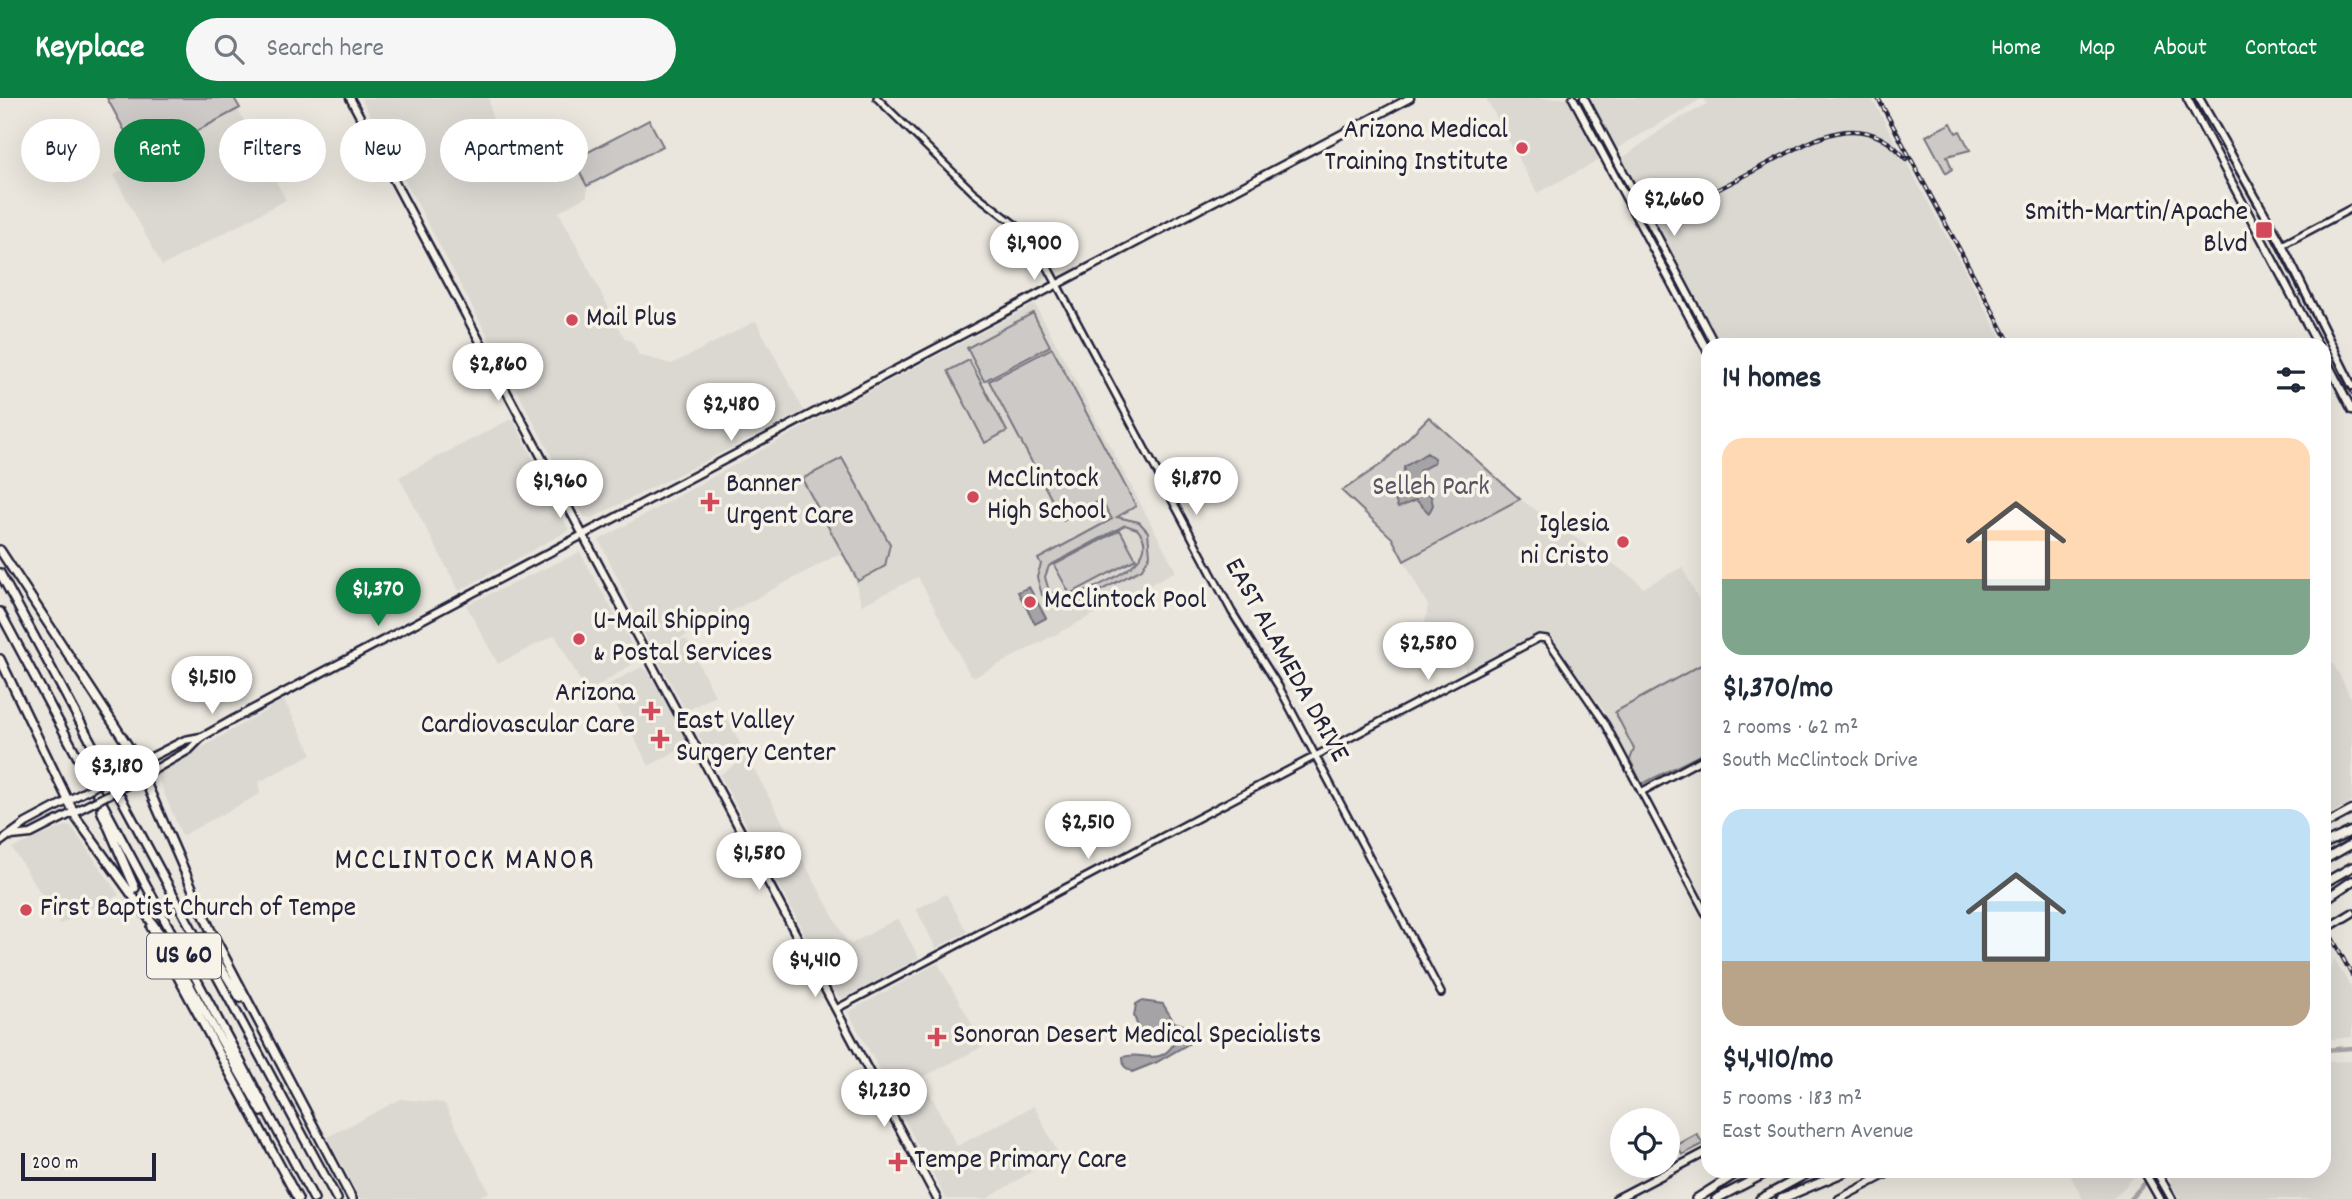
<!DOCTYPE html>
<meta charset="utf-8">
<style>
:root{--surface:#fff;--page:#f6f6f7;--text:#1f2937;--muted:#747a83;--accent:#0b8043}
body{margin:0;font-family:Dekko,sans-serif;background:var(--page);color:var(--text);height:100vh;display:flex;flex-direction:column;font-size:26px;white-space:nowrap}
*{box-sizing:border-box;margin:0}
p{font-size:23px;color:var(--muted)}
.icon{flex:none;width:38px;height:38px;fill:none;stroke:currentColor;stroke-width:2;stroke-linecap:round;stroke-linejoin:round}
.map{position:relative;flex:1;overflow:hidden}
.details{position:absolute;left:1701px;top:240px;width:630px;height:840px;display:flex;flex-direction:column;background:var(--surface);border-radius:21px;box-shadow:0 7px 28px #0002}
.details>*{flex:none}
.guide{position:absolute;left:21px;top:21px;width:665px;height:63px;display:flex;gap:14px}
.buttons{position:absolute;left:1610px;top:1010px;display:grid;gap:14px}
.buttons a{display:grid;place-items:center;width:70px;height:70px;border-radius:50%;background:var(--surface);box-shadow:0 7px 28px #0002;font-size:35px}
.scale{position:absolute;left:21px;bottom:18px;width:135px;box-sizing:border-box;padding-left:7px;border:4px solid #22223b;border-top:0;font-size:19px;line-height:24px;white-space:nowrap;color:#22223b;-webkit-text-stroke:5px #f7f3e8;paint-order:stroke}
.price{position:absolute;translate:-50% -60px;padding:0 16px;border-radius:24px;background:#fff;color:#222;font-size:23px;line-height:46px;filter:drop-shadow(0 2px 4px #0008)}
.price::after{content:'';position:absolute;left:50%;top:42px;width:21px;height:16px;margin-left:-10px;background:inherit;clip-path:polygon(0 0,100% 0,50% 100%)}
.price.current{background:var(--accent);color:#fff}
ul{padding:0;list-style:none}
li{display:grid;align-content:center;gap:14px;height:371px;padding:0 21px}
li span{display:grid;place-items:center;height:217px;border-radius:21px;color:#555}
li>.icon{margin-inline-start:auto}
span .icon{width:126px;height:126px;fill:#fffc;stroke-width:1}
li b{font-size:30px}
h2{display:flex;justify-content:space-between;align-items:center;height:84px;padding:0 21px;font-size:30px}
.chip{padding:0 24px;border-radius:32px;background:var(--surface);box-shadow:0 7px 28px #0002;font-size:24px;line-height:63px}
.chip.current{background:var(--accent);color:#fff}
header{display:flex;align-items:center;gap:42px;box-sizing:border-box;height:98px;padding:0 35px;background:var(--accent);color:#fff}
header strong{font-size:33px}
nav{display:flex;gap:38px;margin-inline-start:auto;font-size:24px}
.search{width:490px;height:63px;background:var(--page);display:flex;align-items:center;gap:18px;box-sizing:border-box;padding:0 24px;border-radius:38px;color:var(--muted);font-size:26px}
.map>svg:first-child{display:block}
.built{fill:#dbd8d2}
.green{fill:#cdc9c6;stroke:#787680;stroke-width:2;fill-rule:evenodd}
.water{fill:#a6a3a6;stroke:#716f7b;stroke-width:2}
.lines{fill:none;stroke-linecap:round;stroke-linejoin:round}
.canal{stroke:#a6a3a6;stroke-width:4.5}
.minor-casing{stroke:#22223b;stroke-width:10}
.major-casing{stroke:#22223b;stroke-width:11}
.highway-casing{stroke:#22223b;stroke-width:12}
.minor{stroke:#f7f3e8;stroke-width:5}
.major{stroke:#f7f3e8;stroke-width:6}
.highway{stroke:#f7f3e8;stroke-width:7}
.tram{stroke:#22223b;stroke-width:2}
.rail-casing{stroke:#22223b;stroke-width:4.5}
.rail{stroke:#f7f3e8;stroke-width:2;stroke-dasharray:5;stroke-linecap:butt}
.major-bridge-casing{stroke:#22223b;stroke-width:11;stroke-linecap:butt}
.major-bridge{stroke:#f7f3e8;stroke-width:6}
.poi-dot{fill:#d1495b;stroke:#f7f3e8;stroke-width:2.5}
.labels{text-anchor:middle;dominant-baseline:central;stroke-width:7;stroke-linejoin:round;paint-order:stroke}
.shield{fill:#f7f3e8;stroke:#62616f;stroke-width:2}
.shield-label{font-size:26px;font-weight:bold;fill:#22223b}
.poi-label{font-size:28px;fill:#22223b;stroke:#f7f3e8;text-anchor:start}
.park-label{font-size:28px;fill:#555465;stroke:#f7f3e8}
.street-label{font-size:28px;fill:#22223b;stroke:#f7f3e8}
.neighbourhood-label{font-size:30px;letter-spacing:2px;fill:#22223b;stroke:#f7f3e8}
</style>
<header>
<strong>Keyplace</strong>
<div class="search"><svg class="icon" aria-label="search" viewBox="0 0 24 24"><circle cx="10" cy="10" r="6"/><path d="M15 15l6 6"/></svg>Search here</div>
<nav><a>Home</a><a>Map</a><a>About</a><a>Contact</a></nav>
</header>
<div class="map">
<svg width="2352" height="1101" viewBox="0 0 2352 1101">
<rect width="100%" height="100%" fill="#eae6de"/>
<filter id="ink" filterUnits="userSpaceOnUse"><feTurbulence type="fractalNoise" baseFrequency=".0143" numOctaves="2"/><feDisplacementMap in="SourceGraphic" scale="14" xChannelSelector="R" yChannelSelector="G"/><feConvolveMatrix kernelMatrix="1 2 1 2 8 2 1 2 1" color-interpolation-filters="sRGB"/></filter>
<g filter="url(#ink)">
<path class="built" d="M361,0H489L493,26L489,37L497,50L519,38L539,76L547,72L549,75L573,62L587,88V98L559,114L625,241L632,243L639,257L672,266L756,223L804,313L592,420L584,419Z
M1486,0H1569L1602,61L1537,95Z
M1588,0H1872L2005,247H1719L1621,61L1668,27L1707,6L1703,0L1616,51Z
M238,12L286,102L162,168L114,77Z
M1035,206L1176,473L975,579L970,577L918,479L862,507L852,474L844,459L837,457L654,555L599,442L834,312Z
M509,322L514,323L569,432L459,493L399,379Z
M1520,401L1635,481L1643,490L1682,469L1708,519V563L1615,614L1634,651L1630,662L1603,611L1573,574L1552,537L1538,535L1466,572L1445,537L1425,524L1428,508L1404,463Z
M580,454L640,561L587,595L555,537L498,566L466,507Z
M683,541L687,542L715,598L686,613L655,556Z
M2324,548L2352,601V704L2324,719Z
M641,569L648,573L689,647L649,668L606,588Z
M284,602L312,656L259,684L260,696L182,738L156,676Z
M727,621L744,652L715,665L698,636Z
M747,658L847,844L851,846L898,820L919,860L844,900L838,898L720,677Z
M65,728H71L119,797L60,826L12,750Z
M946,796L967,834L936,850L916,811Z
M2334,861L2352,891V939L2324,942V876L2329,873Z
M938,865L984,948L892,995L848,914Z
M2352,963V1101H2180L2169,1082L2171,1073H2324V964Z
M925,986L957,1048L1034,1008L1059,1057L987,1101H946L896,1006L898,1001Z
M401,1001L444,1005L489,1094L474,1101H360L327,1039Z
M2068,1073H2137L2138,1075L2113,1101H2083Z"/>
<path class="green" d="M107,0H234L240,10L141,63Z
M649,22L663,48L587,88L573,62Z
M1951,25L1956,35L1960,33L1970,52L1947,58L1952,71L1946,75L1926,38Z
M1033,215L1050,248L984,283L967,250Z
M1052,250L1136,408L1117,419L1139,424L1148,434L1150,457L1142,471L1071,508L1050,504L1042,497L1037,479L1041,466L1038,461L1112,421L1101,402L1063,423L989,283ZM1125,427L1137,431C1168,464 1093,489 1071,500L1063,501L1049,493L1045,479L1049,468Z
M969,262L1007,333L985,345L948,273Z
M1429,319L1520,401L1404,463L1392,440L1342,393L1383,365Z
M842,360L890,446L885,468L858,483L802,381Z
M1120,432L1136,461L1070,496L1054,467Z
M1708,563V653L1642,686L1630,662L1634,651L1615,614Z
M1697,1036L1703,1046L1682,1057L1677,1047Z"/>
<path class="water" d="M1427,355L1434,360V365L1419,373V384L1431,398L1433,407L1429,415L1416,402L1398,410L1393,396L1403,391L1404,369Z
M1029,489L1046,520L1035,526L1018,494Z
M1141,903L1163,906L1174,924L1189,929L1190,945L1157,964L1132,974L1124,968L1123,959C1144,952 1161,972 1177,940L1174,930L1141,937L1134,918L1136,906Z"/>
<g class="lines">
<path class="canal" d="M2324,952L2352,950
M2130,1101L2156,1073"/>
<g class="minor-casing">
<path id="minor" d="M877,0L973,94L1022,132L1037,149L1232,514L1279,589L1441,895
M2282,147L2352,110
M1641,694L1708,658
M836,911L1539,540L1547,541L1606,627L1708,820"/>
</g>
<g class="major-casing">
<path id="major" d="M350,0L937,1101
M1573,0L1708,254
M1584,0L1715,247
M2187,0L2318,247
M2199,0L2279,141L2352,288
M2324,258L2352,312
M120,675L185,642L201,639
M129,686L189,652L202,639L234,621L1410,0
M2324,727L2352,712
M12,738L31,736L92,705
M0,744L26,725L82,695
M2324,832L2352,815
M2144,1073L2160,1101
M2156,1073L2172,1101
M1616,1101L1708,1053
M1839,1101L1892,1073"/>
</g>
<g class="highway-casing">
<path id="highway" d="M0,452L134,657L210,831L352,1101
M0,475L337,1101
M0,514L314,1101
M0,561L77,721L161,837L262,1014
M101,712L135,790
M2324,746L2352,733
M2324,762L2352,746
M2324,785L2352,769
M2324,802L2352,783
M151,829L298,1101
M202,839L240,900
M1696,1101L1740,1073
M1716,1101L1770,1073
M1760,1101L1812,1073
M1781,1101L1847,1073"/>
</g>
<use href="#minor" class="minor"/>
<use href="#major" class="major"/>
<use href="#highway" class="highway"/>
<path class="tram" d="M2194,0L2261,119L2352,296"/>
<g class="rail-casing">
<path id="rail" d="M1878,0L2011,247
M1709,96C1732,84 1754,73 1776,61C1822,37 1865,12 1906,61
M2324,825L2352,877"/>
</g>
<use href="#rail" class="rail"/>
<g class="major-bridge-casing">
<path id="major-bridge" d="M82,695L120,675
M92,705L129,686"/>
</g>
<use href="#major-bridge" class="major-bridge"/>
</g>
</g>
<g class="poi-dot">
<circle cx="1522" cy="50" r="7"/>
<rect x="2255" y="123" width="18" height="18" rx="3.5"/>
<circle cx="572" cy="222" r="7"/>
<circle cx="973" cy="399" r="7"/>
<path d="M706.5 393.5h7v7h7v7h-7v7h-7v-7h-7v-7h7z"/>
<circle cx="1623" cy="444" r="7"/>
<circle cx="1030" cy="504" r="7"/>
<circle cx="579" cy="541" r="7"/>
<path d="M647.5 602.5h7v7h7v7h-7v7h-7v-7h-7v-7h7z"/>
<path d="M656.5 630.5h7v7h7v7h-7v7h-7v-7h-7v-7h7z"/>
<circle cx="26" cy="812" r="7"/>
<path d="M933.5 928.5h7v7h7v7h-7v7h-7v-7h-7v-7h7z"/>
<path d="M894.5 1053.5h7v7h7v7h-7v7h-7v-7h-7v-7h7z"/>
</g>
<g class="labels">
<rect class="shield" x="147" y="835.5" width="74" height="45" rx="5"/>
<g class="shield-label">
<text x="184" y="858">US 60</text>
</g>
<g class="poi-label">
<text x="1508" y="34" text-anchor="end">Arizona Medical<tspan x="1508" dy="32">Training Institute</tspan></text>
<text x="2248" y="116" text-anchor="end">Smith-Martin/Apache<tspan x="2248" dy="32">Blvd</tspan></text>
<text x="586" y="222">Mail Plus</text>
<text x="987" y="383">McClintock<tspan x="987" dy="32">High School</tspan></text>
<text x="726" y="388">Banner<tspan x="726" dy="32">Urgent Care</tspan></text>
<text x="1609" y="428" text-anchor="end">Iglesia<tspan x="1609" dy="32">ni Cristo</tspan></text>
<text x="1044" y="504">McClintock Pool</text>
<text x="593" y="525">U-Mail Shipping<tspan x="593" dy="32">&amp; Postal Services</tspan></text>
<text x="635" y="597" text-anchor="end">Arizona<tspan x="635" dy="32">Cardiovascular Care</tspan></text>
<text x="676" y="625">East Valley<tspan x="676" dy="32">Surgery Center</tspan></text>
<text x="40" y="812">First Baptist Church of Tempe</text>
<text x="953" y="939">Sonoran Desert Medical Specialists</text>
<text x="914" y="1064">Tempe Primary Care</text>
</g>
<g class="park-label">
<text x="1431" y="391">Selleh Park</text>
</g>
<g class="street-label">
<text transform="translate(1285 563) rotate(61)">EAST ALAMEDA DRIVE</text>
</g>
<g class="neighbourhood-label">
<text x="465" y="764">MCCLINTOCK MANOR</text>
</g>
</g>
</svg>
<div class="buttons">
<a><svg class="icon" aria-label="locate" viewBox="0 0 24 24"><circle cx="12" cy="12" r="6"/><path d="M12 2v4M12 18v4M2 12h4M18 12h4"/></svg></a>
</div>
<div class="scale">200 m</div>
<b class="price" style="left:1674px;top:140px">$2,660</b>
<b class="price" style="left:1034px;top:184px">$1,900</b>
<b class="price" style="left:498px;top:305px">$2,860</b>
<b class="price" style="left:731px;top:345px">$2,480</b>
<b class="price" style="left:1196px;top:419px">$1,870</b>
<b class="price" style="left:560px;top:422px">$1,960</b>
<b class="price current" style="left:378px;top:530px">$1,370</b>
<b class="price" style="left:1428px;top:584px">$2,580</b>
<b class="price" style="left:212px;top:618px">$1,510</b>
<b class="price" style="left:117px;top:707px">$3,180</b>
<b class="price" style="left:1088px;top:763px">$2,510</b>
<b class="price" style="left:759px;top:794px">$1,580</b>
<b class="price" style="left:815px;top:901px">$4,410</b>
<b class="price" style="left:884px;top:1031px">$1,230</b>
<div class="guide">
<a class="chip">Buy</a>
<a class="chip current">Rent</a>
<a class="chip">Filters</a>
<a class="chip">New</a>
<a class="chip">Apartment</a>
</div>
<section class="details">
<h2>14 homes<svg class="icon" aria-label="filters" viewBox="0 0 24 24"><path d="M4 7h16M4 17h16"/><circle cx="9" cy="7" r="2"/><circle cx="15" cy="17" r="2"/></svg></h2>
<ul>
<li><span style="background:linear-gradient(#ffd9b3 65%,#7fa58c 0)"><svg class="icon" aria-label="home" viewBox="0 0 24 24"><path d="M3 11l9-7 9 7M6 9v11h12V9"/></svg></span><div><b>$1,370/mo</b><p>2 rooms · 62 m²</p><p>South McClintock Drive</p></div></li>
<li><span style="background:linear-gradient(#bfe0f5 70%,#b9a48a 0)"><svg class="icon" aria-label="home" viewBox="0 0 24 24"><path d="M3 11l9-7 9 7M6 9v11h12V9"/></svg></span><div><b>$4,410/mo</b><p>5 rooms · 183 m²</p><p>East Southern Avenue</p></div></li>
</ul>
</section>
</div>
